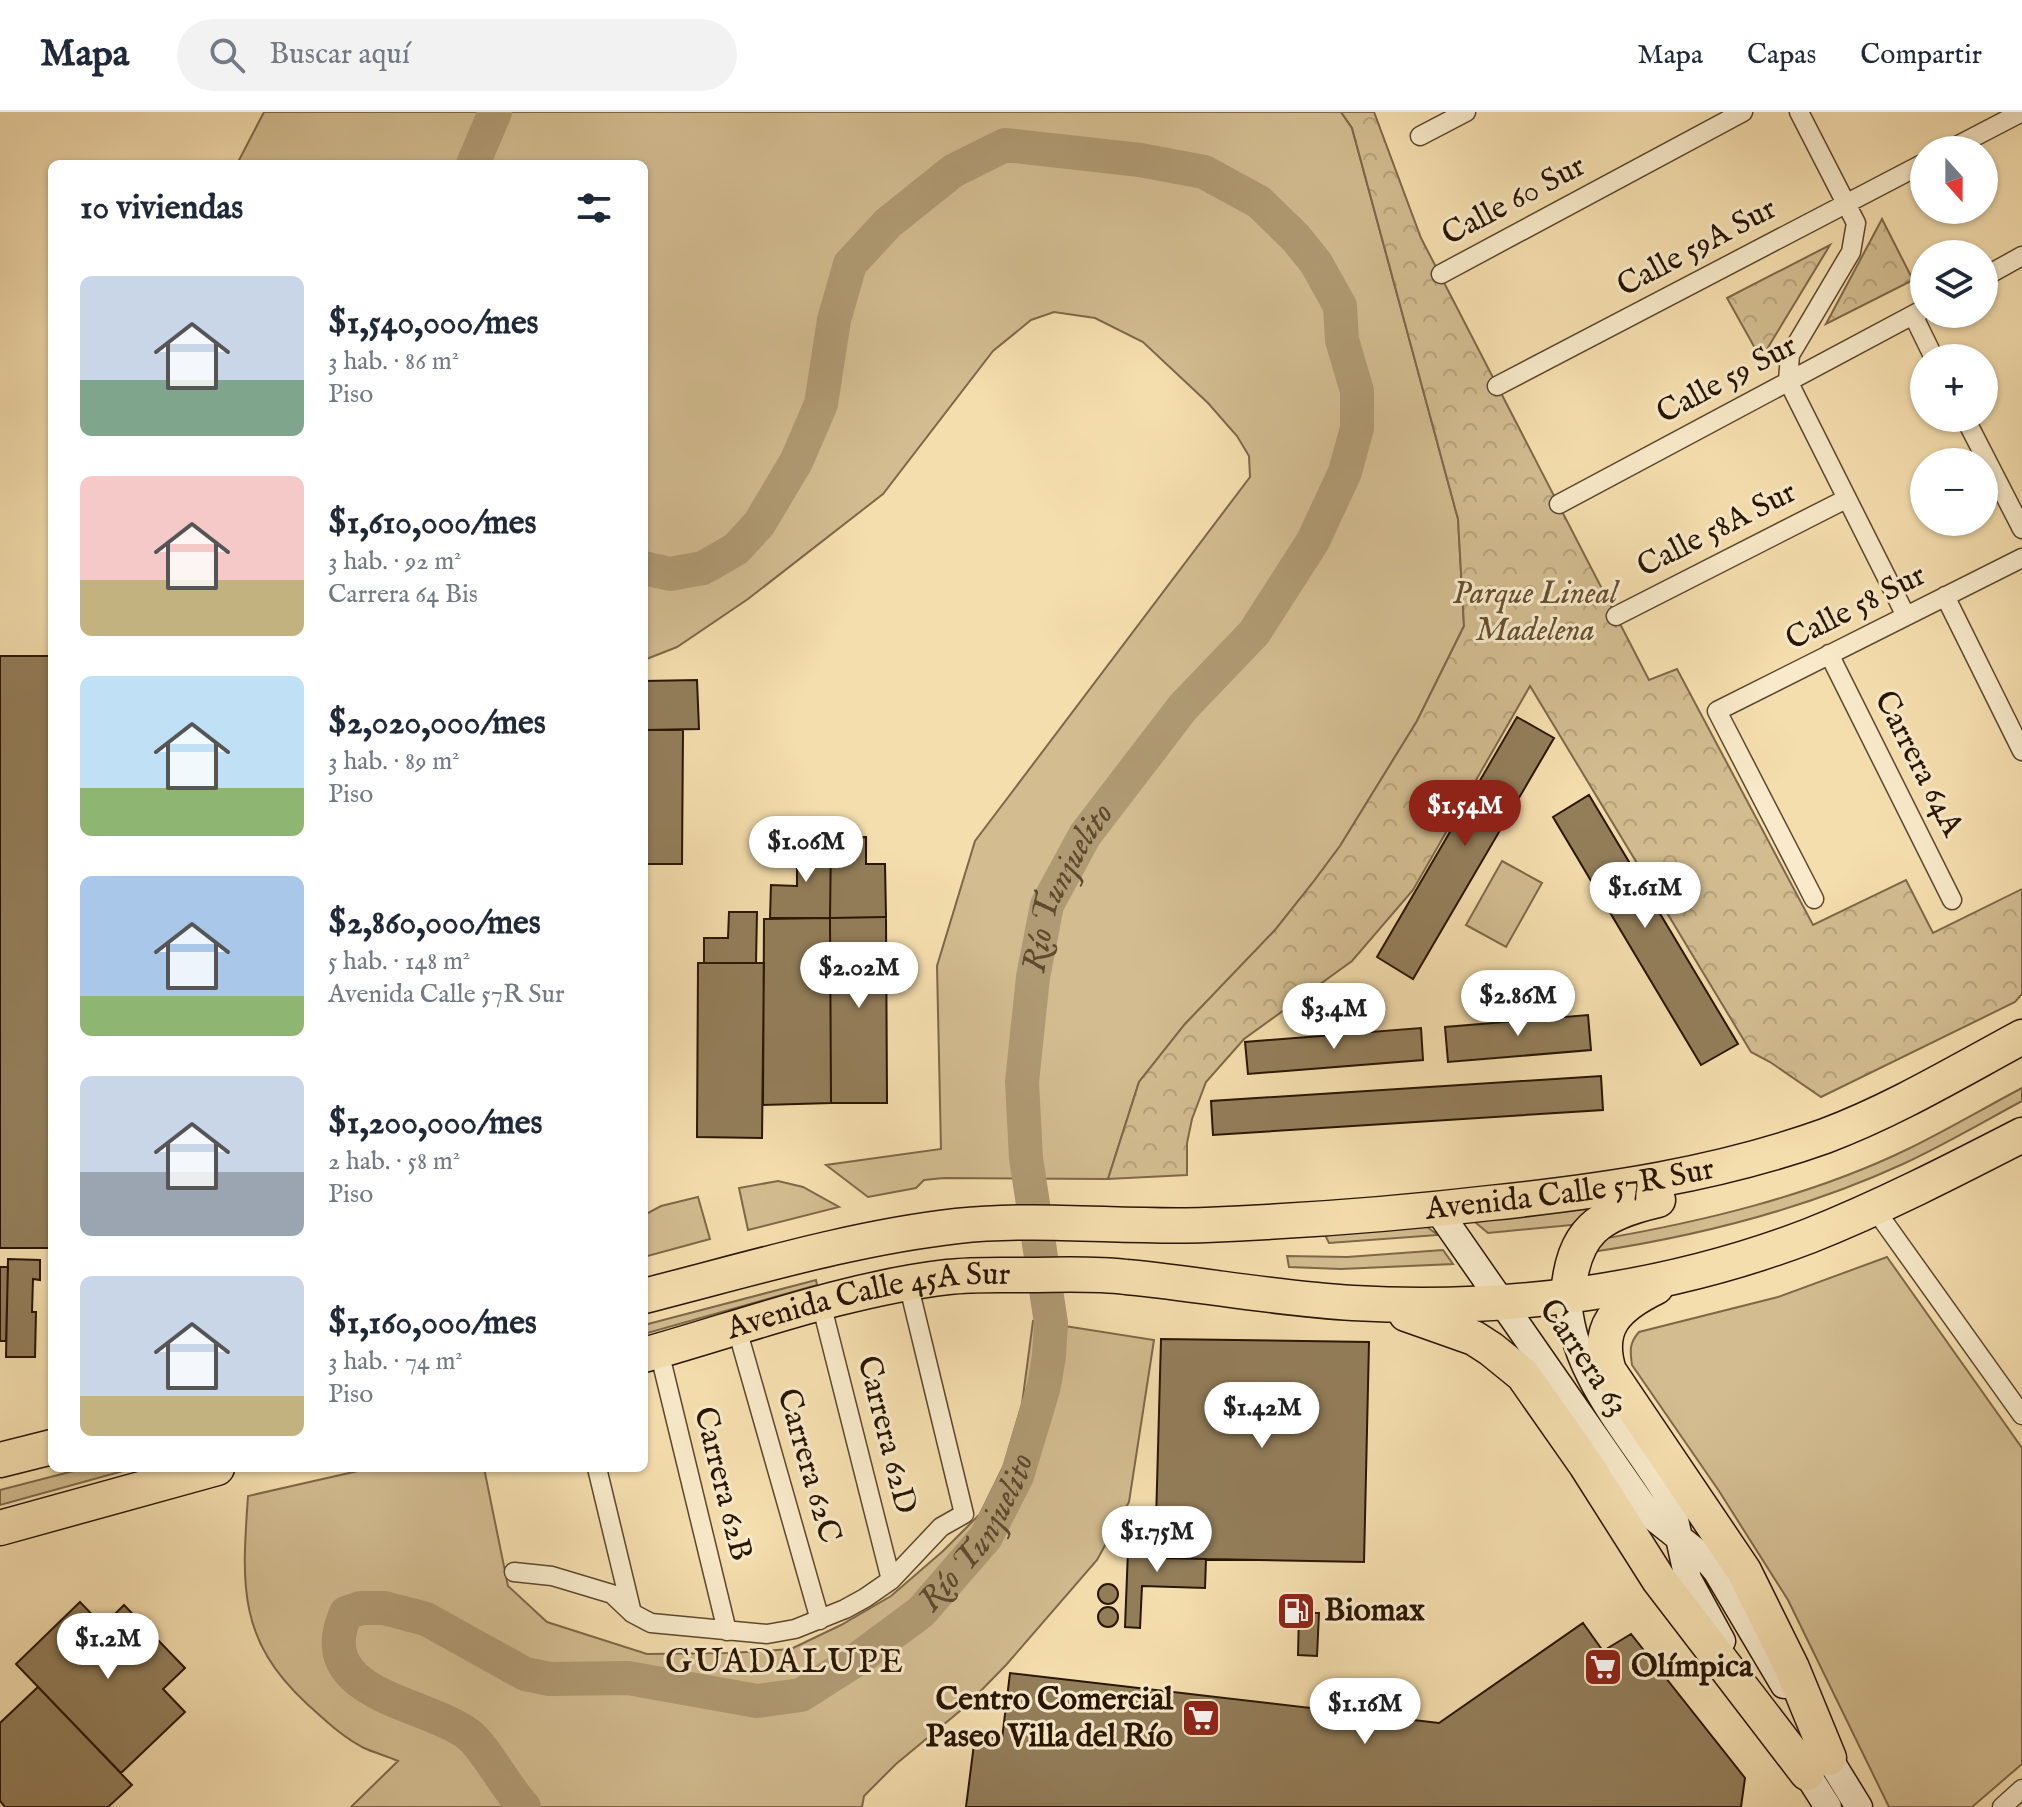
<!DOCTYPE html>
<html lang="es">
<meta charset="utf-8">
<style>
:root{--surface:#fff;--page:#f2f2f3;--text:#1f2937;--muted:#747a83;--line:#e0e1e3;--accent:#8f2418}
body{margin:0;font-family:"IM FELL English",serif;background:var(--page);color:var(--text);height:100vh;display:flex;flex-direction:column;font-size:30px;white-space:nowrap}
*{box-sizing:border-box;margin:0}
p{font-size:26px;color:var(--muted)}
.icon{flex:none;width:44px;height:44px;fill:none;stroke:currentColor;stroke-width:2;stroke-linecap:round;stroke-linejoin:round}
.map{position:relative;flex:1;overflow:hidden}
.panel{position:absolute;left:48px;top:48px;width:600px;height:1312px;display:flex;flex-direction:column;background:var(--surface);border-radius:12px;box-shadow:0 2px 6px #0004}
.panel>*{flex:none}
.needle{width:52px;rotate:159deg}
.fabs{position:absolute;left:1910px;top:24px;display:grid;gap:16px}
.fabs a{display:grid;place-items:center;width:88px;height:88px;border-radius:50%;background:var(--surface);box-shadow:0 2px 6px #0004;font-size:40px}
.price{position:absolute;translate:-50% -68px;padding:0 18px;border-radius:28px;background:#fff;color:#222;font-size:26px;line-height:52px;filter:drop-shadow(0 2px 4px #0008)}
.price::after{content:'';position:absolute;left:50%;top:48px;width:24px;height:18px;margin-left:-12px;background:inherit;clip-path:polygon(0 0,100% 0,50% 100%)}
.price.selected{background:var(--accent);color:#fff}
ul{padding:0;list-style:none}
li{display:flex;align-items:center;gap:24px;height:200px;padding:0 32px}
li span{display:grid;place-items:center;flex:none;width:224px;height:160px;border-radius:12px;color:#555}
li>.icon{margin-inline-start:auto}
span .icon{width:96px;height:96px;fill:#fffc;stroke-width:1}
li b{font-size:34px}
h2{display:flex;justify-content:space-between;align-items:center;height:96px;padding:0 32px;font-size:34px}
header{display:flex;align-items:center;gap:48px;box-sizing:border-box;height:112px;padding:0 40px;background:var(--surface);border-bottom:2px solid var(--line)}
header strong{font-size:38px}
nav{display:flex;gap:44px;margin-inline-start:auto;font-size:28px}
.search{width:560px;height:72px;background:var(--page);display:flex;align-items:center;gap:20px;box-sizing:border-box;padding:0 28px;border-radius:44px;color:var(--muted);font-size:30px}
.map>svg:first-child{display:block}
.green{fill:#d2bc90;stroke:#7e6848;stroke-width:2}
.park{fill:url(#park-crowns);stroke:#7e6848;stroke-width:2}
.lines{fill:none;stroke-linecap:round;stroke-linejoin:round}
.river{stroke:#b09a73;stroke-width:34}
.building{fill:#937e5a;stroke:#291500;stroke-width:2}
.street-casing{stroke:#5c472c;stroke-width:21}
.secondary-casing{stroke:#291500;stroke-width:29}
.highway-casing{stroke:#291500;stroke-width:37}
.street{stroke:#f8eaca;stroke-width:18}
.secondary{stroke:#f8eaca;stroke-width:26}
.highway{stroke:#f5deae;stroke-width:34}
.labels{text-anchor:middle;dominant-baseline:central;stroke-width:6;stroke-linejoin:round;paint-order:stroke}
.street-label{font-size:32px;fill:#291500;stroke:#f8eaca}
.park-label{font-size:32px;font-style:italic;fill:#644f32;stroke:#f8eaca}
.poi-label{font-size:32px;font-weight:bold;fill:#291500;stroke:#f8eaca;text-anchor:start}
.water-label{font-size:34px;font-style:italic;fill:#5f4a2e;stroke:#f8eaca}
.neighbourhood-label{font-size:34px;letter-spacing:2px;fill:#291500;stroke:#f8eaca}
</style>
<header>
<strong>Mapa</strong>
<div class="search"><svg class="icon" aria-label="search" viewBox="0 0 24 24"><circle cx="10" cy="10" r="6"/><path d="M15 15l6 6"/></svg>Buscar aquí</div>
<nav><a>Mapa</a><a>Capas</a><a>Compartir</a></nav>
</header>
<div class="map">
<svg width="2022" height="1695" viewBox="0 0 2022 1695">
<defs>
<pattern id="park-crowns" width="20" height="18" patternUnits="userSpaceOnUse" patternTransform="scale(2)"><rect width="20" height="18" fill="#d2bc90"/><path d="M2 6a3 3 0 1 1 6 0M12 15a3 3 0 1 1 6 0" fill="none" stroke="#b4a17a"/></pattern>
</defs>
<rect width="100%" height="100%" fill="#f5deae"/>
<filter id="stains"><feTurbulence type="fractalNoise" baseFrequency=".0025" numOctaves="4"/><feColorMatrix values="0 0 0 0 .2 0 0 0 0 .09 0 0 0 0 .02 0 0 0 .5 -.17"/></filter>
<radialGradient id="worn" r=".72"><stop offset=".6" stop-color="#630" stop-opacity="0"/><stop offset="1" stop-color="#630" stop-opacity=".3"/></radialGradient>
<path class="green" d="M264,0H1341L1352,16L1458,407L1464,514L1417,609L1340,734L1314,769L1275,818L1185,912L1139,970L1108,1067L944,1066L924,1068L916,1076L868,1085L826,1053L941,1037L937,854L975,729L1250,365L1249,344L1237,324L1208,291L1143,230L1095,206L1054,200L1031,208L993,239L883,382L748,487L677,535L644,548V52H237Z
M1502,749L1542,771L1506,835L1466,813Z
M2022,976V989C1983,1010 1944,1033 1903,1052C1805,1097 1699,1124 1592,1140L1596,1128C1701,1110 1811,1084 1908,1037C1947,1018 1984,996 2022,976Z
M778,1069L803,1075L839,1095L748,1118L739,1076Z
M698,1085L710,1127L644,1145V1103L661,1094Z
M1615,1092L1582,1112L1488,1121L1469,1105Z
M1420,1110L1438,1123L1329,1131L1322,1117Z
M1443,1138L1453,1152L1341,1157L1289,1155L1287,1144L1347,1145Z
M1887,1145L2022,1336V1652L1972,1695H1889L1788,1488L1719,1379L1632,1253C1630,1239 1629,1231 1639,1220L1778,1185Z
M816,1168L817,1173L644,1222V1213Z
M1033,1209L1154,1228L1129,1390L1097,1448L1006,1553L966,1594L896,1652L864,1684L862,1695H351L398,1649C387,1644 375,1641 364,1636C342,1625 324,1607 306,1591C237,1527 242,1471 248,1384L371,1356H484L508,1474L547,1510L647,1542L731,1541L791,1537L841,1513L891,1484L943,1439L980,1402L1004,1353L1022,1292Z
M85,1356H134L0,1393V1378Z"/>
<path class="park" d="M1341,0H1374L1421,126L1649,568L1677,557L1813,813L1906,768L1933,821L2022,777V882L2015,890L1821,985L1770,950L1751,940L1530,574L1413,778L1352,849L1244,927L1206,970L1192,1007L1187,1031V1063L1108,1067L1139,970L1185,912L1275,818L1314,769L1340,734L1417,609L1464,514L1458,407L1352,16Z
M1882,107L1913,168L1826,212Z
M1830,133L1761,247L1727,186Z"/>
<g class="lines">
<g class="river">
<path d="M473,52L495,0"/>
<path id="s1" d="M524,1695C506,1676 485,1635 468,1622C424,1589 309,1584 346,1501L361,1496H384L426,1507L525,1562L550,1567L628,1566L757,1589L801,1583L859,1546L921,1500L986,1425L1017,1364L1044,1274L1049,1244L1051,1211L1026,1046L1022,970L1033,865L1047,793L1085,723L1183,595L1254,521L1313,429L1345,360L1357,316V279L1342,228L1340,194L1316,151L1296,126L1259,90L1204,60L1140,48L1005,33L953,59L888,111L850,152L834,208L821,292L796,350L759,412L736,437L703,456L670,462L644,456"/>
</g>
</g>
<path class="building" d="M0,544H52V1136H0Z
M697,568L699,617L644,618V569Z
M1517,605L1554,626L1413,867L1377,845Z
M644,618H683L682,752H644Z
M1589,683L1738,932L1701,953L1553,705Z
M866,725V752H885L886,805L830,806L831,726Z
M831,726L830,806H770L771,773L797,774V727Z
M729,800H757L756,851H704V826H728Z
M886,805L887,991H831L830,806Z
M830,806L831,991L763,993L764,807Z
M698,851H764L762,1026L697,1025Z
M1588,903L1591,938L1448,950L1445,915Z
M1421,916L1423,948L1248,962L1245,930Z
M1601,964L1603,998L1213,1023L1211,989Z
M8,1147L40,1148V1168L33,1167L32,1200H36L35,1245H6Z
M0,1155H8L6,1229H0Z
M1161,1227L1369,1230L1364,1450L1155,1446Z
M1149,1404L1156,1405L1155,1446L1206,1447L1205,1476L1142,1474L1140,1516L1125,1515L1128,1438H1139V1424H1148Z
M1098 1482a10 10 0 1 1 20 0a10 10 0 1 1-20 0Z
M80,1490L103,1514L124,1493L185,1556L163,1577L185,1600L121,1661L16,1552Z
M1098 1505a10 10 0 1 1 20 0a10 10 0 1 1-20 0Z
M1299,1501H1319L1317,1544L1298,1543Z
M1583,1511L1603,1539L1631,1522L1745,1666L1741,1695H966L975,1624L1002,1627L1010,1561L1439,1611Z
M38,1575L132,1673L108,1695H5L0,1689V1611Z"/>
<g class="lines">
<g class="street-casing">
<path id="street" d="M1799,0L1856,111L1851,140L1790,243L1788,269L1906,504
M1420,24L1466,0
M1949,38L2022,0
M1441,162L1743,0
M1984,165L2022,144
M1913,203L1934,246
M1497,274L1924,51
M1965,306L2022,417
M1559,392L1924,197
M1945,484L2022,639
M1616,504L1846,387
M1829,542L1952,788
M1814,787L1717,599L2022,446
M1874,1096L2022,1303
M821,1191L891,1468
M737,1217L820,1508
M659,1239L727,1519
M597,1356L632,1501
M514,1460L552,1464L612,1482L632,1501L651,1511L767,1522L795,1517L845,1497L865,1486L891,1468L941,1415L964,1402L908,1171
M2002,1695L2022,1677"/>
</g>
<g class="secondary-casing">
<path id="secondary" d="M1437,1097L1649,1402L1707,1448L1717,1460L1784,1573
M1568,1183C1570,1260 1627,1318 1666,1381L1672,1394L1688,1467L1722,1529
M1819,1630L1859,1695
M1797,1646L1828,1695"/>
</g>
<g class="highway-casing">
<g id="highway">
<path d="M1656,1175C1617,1194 1595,1215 1609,1259L1744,1459L1792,1556L1829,1646"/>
<path d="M1568,1183C1573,1119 1598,1102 1658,1088"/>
<path id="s2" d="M644,1184C747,1158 851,1126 957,1114C1040,1105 1123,1116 1206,1113C1301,1109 1396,1102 1490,1091C1604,1079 1716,1063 1825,1024C1894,998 1957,960 2022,925"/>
<path d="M1406,1202L1474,1226L1491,1237L1523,1263L1586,1353L1659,1468L1807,1661"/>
<path id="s3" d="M644,1243C744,1215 845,1177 948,1165C974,1162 1000,1163 1026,1163C1059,1163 1093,1161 1126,1165C1202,1172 1277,1187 1353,1191C1507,1200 1665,1179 1809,1124C1882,1095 1952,1059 2022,1023"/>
<path d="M0,1348L52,1335"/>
<path d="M0,1416L217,1356"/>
</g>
</g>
<use href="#street" class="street"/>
<use href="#secondary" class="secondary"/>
<use href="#highway" class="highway"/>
</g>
<defs>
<g id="fuel-square" transform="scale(2)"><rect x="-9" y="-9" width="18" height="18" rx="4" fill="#8f2418" stroke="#f8eaca"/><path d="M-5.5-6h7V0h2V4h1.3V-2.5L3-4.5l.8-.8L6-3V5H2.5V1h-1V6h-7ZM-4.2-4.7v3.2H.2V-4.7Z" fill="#fff"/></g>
<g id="supermarket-square" transform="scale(2)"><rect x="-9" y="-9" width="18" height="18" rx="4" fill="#8f2418" stroke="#f8eaca"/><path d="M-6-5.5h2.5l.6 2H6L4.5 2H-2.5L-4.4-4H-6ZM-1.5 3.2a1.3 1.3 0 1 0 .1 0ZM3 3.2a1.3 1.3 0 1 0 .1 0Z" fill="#fff"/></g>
</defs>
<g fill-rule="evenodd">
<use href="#fuel-square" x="1296" y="1499"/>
<use href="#supermarket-square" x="1603" y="1555"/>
<use href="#supermarket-square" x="1201" y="1606"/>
</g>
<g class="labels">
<g class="street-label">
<text transform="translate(1514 89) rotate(-28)">Calle 60 Sur</text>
<text transform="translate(1697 136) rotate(-28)">Calle 59A Sur</text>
<text transform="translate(1727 268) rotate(-28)">Calle 59 Sur</text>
<text transform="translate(1717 418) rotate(-27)">Calle 58A Sur</text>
<text transform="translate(1856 496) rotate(-27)">Calle 58 Sur</text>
<text transform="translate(1918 652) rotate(63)">Carrera 64A</text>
<text stroke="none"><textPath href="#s2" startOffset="936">Avenida Calle 57R Sur</textPath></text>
<text stroke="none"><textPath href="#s3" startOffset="232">Avenida Calle 45A Sur</textPath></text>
<text transform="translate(1583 1246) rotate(56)">Carrera 63</text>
<text transform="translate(886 1323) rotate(76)">Carrera 62D</text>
<text transform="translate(808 1354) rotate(74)">Carrera 62C</text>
<text transform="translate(722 1372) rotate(76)">Carrera 62B</text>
</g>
<g class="park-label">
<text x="1535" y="482">Parque Lineal<tspan x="1535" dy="37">Madelena</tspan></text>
</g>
<g class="poi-label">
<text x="1324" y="1499">Biomax</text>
<text x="1631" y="1555">Olímpica</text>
<text x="1173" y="1588" text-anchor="end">Centro Comercial<tspan x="1173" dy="37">Paseo Villa del Río</tspan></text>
</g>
<g class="water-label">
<text stroke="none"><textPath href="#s1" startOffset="1680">Río Tunjuelito</textPath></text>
<text stroke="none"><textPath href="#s1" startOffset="1008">Río Tunjuelito</textPath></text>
</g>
<g class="neighbourhood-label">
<text x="785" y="1550">GUADALUPE</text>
</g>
</g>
<rect width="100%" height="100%" filter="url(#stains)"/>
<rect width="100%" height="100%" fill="url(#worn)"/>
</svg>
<div class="fabs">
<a><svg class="needle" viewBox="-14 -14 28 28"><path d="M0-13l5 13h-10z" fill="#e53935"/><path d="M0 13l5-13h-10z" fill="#747a83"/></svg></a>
<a><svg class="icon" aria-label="layers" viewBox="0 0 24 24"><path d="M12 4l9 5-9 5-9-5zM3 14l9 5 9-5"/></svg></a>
<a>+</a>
<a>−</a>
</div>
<b class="price selected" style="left:1465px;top:736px">$1.54M</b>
<b class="price" style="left:806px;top:772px">$1.06M</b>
<b class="price" style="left:1645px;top:818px">$1.61M</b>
<b class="price" style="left:859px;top:898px">$2.02M</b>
<b class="price" style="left:1518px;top:926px">$2.86M</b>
<b class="price" style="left:1334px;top:939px">$3.4M</b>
<b class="price" style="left:1262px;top:1338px">$1.42M</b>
<b class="price" style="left:1157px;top:1462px">$1.75M</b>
<b class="price" style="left:108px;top:1569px">$1.2M</b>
<b class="price" style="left:1365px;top:1634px">$1.16M</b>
<section class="panel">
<h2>10 viviendas<svg class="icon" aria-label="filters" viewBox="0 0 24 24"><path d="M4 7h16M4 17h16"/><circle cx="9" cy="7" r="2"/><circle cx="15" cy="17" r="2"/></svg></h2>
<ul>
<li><span style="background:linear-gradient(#c9d6e8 65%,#7fa58c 0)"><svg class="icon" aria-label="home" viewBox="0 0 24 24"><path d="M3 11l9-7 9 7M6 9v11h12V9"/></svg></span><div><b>$1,540,000/mes</b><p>3 hab. · 86 m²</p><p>Piso</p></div></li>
<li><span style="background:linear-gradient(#f6c9c9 65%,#c2b280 0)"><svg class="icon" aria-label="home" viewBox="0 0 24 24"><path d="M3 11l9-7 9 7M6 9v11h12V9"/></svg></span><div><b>$1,610,000/mes</b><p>3 hab. · 92 m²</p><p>Carrera 64 Bis</p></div></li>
<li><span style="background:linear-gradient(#bfe0f5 70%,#8fb573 0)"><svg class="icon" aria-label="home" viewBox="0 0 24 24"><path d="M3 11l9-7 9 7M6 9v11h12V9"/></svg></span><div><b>$2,020,000/mes</b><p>3 hab. · 89 m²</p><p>Piso</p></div></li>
<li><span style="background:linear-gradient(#a9c7e8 75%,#8fb573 0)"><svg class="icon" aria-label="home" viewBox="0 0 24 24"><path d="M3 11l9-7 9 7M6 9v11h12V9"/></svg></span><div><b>$2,860,000/mes</b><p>5 hab. · 148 m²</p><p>Avenida Calle 57R Sur</p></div></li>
<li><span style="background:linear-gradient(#c9d6e8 60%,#9aa5b1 0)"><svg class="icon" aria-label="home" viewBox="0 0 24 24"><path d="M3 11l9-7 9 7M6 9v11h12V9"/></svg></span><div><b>$1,200,000/mes</b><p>2 hab. · 58 m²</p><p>Piso</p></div></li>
<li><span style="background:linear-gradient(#c9d6e8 75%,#c2b280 0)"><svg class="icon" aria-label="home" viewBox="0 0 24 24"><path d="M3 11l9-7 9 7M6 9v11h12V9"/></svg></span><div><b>$1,160,000/mes</b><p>3 hab. · 74 m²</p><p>Piso</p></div></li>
</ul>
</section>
</div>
